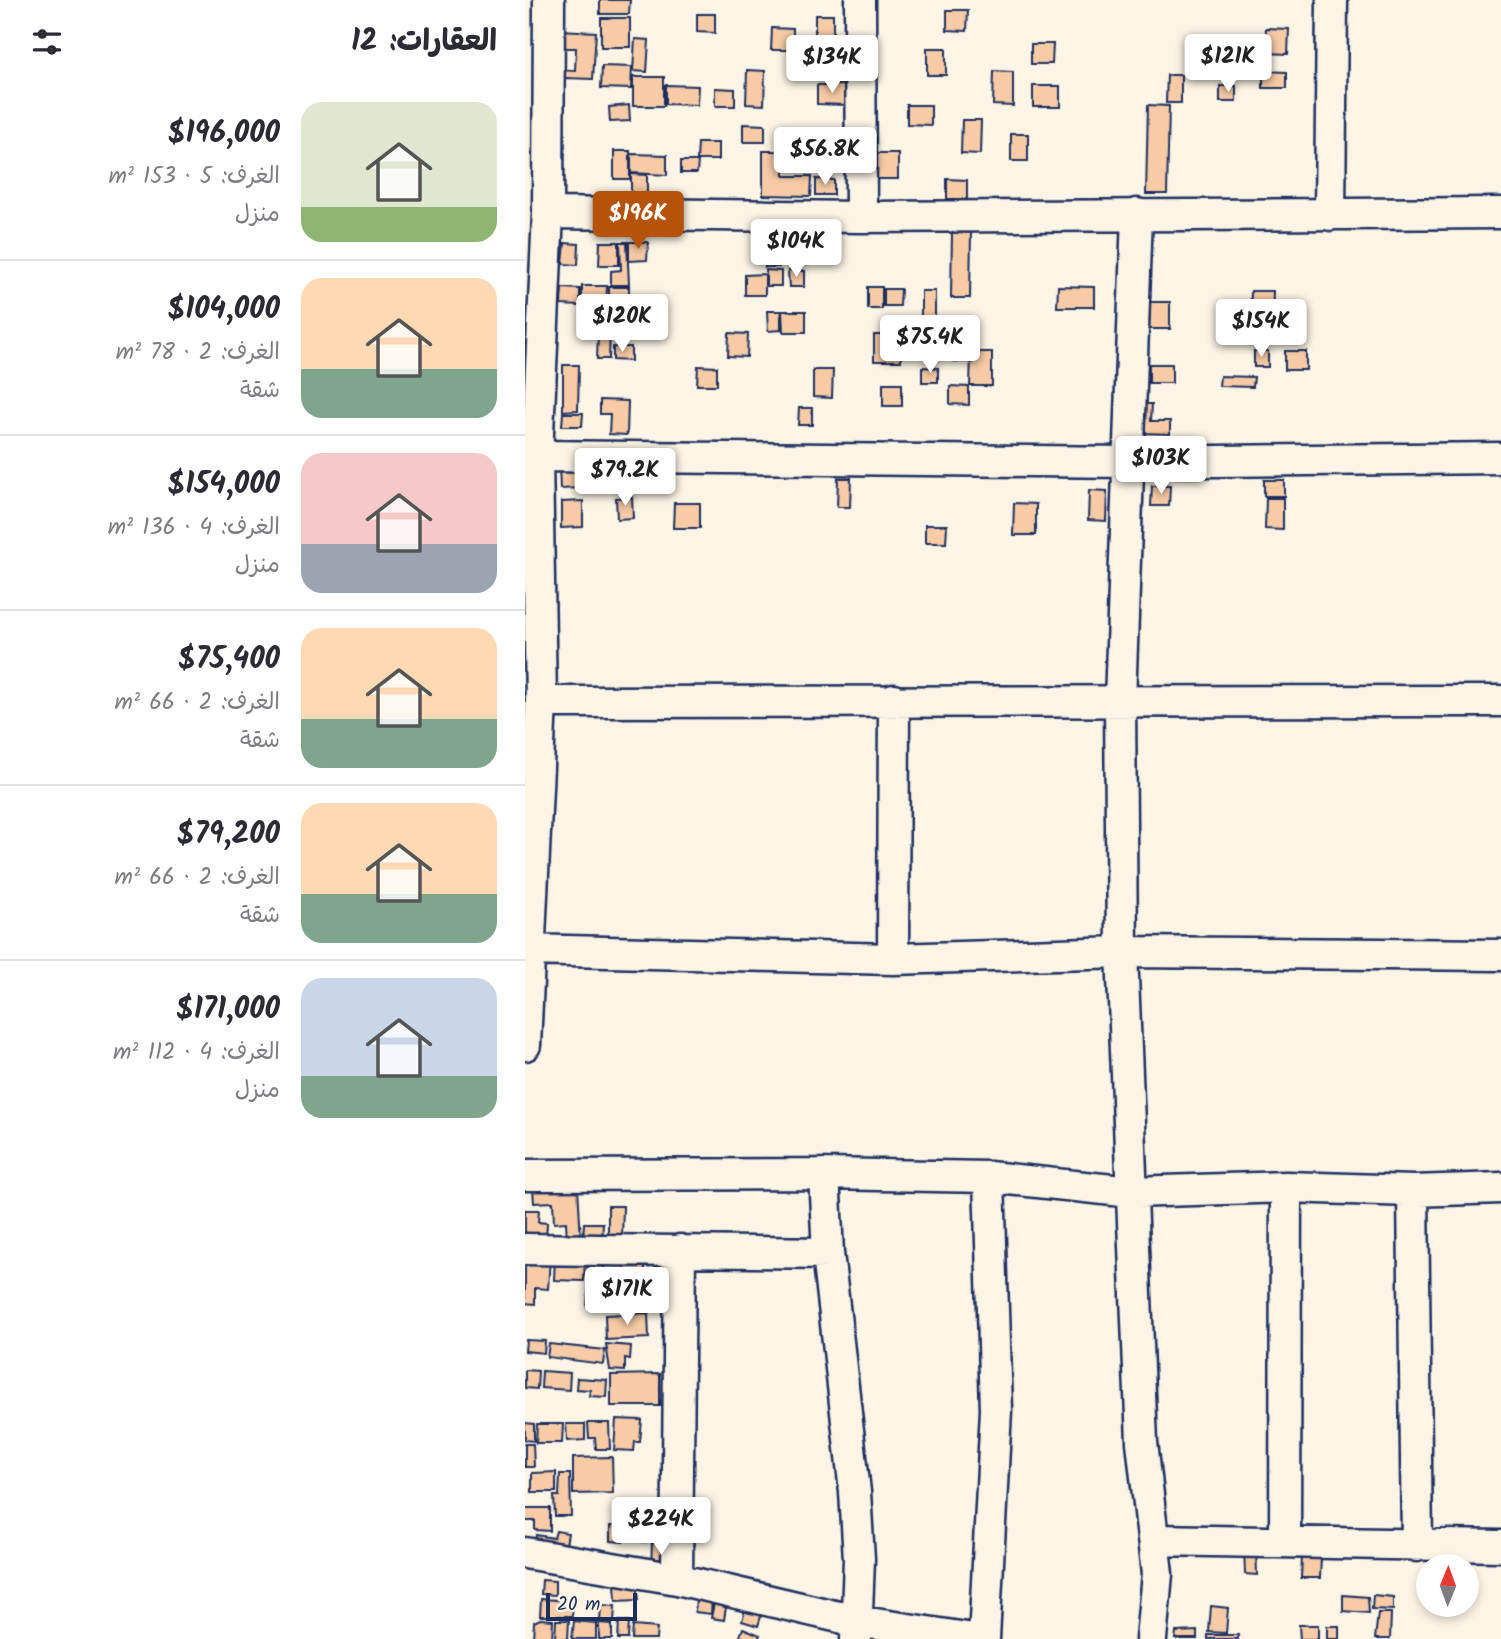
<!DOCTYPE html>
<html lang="ar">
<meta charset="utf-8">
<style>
:root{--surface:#fff;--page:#f2f2f3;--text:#2b2b33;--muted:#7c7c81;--line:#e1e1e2;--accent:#b45309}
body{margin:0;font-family:Kalam,"Playpen Sans Arabic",sans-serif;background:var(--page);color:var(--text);direction:rtl;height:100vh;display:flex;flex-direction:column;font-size:26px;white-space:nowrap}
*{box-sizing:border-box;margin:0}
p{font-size:23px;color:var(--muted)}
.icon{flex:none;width:38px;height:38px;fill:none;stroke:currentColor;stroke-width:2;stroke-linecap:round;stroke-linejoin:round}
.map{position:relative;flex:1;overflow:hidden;direction:ltr}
.drawer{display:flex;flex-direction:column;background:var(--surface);width:525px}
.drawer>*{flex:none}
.needle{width:46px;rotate:1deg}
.controls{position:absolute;left:891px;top:1554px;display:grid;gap:14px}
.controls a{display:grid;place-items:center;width:63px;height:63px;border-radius:50%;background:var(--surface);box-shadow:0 4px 10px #0003;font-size:35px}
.scale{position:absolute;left:21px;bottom:18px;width:91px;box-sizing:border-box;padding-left:7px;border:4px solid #1b2f5e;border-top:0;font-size:19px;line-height:24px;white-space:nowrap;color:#1b2f5e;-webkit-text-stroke:5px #fcf5e5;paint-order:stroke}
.price{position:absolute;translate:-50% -60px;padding:0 16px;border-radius:7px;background:#fff;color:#222;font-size:23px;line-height:46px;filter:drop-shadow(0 2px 4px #0008)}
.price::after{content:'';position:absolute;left:50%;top:42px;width:21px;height:16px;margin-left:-10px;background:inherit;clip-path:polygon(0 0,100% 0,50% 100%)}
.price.selected{background:var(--accent);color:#fff}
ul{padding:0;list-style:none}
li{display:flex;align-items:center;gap:21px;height:175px;padding:0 28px}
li+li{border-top:2px solid var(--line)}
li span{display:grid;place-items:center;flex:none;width:196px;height:140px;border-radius:21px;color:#555}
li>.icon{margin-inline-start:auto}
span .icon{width:84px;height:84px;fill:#fffc;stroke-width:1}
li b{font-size:30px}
h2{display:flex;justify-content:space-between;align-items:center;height:84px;padding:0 28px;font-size:30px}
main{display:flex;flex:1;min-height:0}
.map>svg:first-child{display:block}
.building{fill:#f7cba6;stroke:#1b2f5e;stroke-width:2}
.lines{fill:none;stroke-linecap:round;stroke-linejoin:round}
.minor-casing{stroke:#1b2f5e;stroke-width:35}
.minor{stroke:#fcf5e5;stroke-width:30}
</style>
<main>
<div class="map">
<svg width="976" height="1639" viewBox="0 0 976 1639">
<rect width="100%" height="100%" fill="#fcf5e5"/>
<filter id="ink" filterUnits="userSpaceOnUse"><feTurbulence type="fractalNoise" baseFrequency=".0143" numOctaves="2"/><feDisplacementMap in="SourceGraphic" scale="14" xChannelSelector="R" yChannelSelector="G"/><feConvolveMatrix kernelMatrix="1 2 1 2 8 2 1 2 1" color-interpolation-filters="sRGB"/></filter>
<g filter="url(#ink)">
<path class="building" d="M75,0H105L104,14H75Z
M422,10H443L442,31L422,30Z
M172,14H190V33L172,32Z
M290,15H308V46H290Z
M76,18H105V47H76Z
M247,28L268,29V50H246Z
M741,28L764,29L763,54L740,53Z
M36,30L71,32L68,79L40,78V87H33V70L50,71L51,48H35Z
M110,39L124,40L122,72L108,71Z
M506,44H528L527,64H506Z
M402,48H421V75H402Z
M284,55H310V68L284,67Z
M77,66L107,67L106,89L76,88Z
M222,70L240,71L239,105L221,104Z
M469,71L488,72V106L468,105Z
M738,71L762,72V88H738Z
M642,75H656V103H641Z
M108,77H139V106H108Z
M141,85L173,86L172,105L141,104Z
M292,85H321V105L292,104Z
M508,86H535V107H508Z
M695,86H711V102H695Z
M190,88L210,89V106H190Z
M104,105L105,121L85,122L84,107Z
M382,105H406V125L382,124Z
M623,105L644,106L642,194H621Z
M437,120H456L455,154L436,153Z
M218,124L240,125V142H218Z
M486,134H503V161H486Z
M173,143H193V160H172Z
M89,151H105V179H89Z
M238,151H260L259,176H287L286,196L238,195Z
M352,153H373V179H352Z
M106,154L142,155V175L106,173Z
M156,161H173L172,173H156Z
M106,174L122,175V196L106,195Z
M291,179L309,180V195H291Z
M422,179L442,180V199H422Z
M427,232H446L445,298H426Z
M240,240H254V267H240Z
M75,242H94V265H74Z
M95,242H102L104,285H86V271L96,270Z
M104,242H123L122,260L104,261Z
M40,243L54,244L53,265L38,264Z
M241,270L256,271V286H241Z
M263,271H279V287H264Z
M240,274V295H220V275Z
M57,286H82L81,307H57Z
M533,286L569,287V307H532Z
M84,287H104V303H84Z
M343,287H357V309H343Z
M37,288L55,289V306L36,305Z
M359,289H376L375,306H359Z
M396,291H410V322H396Z
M726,291H748L747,335L725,334Z
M625,302H645V329H624Z
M242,311H256V330L243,331Z
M257,311H281V332H258Z
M57,313L106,315V331L85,330L84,359H72L73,333H56Z
M204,333L223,334L222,357L203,356Z
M428,334H445V362L428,361Z
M349,335H376V361H349Z
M88,347H106V361L88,360Z
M729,351H743V367H729Z
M760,351H781V370H760Z
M446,352H467V386H445Z
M624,364H647V383H624Z
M38,365H54L53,410L38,411Z
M173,366L192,367V385H172Z
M397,367L413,368V382H397Z
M288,370H308L307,398L288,397Z
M695,376L729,377L728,387L694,386Z
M358,383H377V406H358Z
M425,386L444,387V405L425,404Z
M75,400L103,401L102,435L84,434L85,414H75Z
M617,404H627L626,421H645V434L616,433Z
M274,408H287V425H273Z
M38,413H58L57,426H37Z
M54,465L55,488L35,489L34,466Z
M313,478H326L325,507H312Z
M739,480H759V496H739Z
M627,486H645L644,506H626Z
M564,490L582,491L581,521L563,520Z
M107,497L108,518L92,519L91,498Z
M741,498H758V530L740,529Z
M58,501V527L36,528V502Z
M149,503H175V528H148Z
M489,503L511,504V535H488Z
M400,525H422L421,543H400Z
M53,1186L56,1240H42L41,1222L29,1223L28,1202L9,1203L8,1189Z
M83,1206H98L97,1239H83Z
M0,1210H14L13,1222L22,1223L21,1242L0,1241Z
M59,1223H78L77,1241L58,1240Z
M0,1255L25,1257L23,1289L10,1288V1304L0,1303Z
M30,1257L60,1258L59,1281L29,1280Z
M100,1257H120V1272L99,1271Z
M63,1258L79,1259V1277L62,1276Z
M64,1281L79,1282L77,1309L62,1307Z
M110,1284H125L124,1312L109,1311Z
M123,1313L124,1338L81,1340L80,1315Z
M1,1340L20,1341L19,1353L0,1351Z
M24,1344L80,1350L78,1364L22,1357Z
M81,1344L106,1346L105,1359L100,1358V1371L85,1370Z
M0,1370L13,1371L12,1389L0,1388Z
M17,1371L45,1373L44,1390L16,1388Z
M135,1374V1406H86V1375Z
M52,1378L82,1380L81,1397L64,1396L65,1390L51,1389Z
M91,1419L117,1420L115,1442H110L109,1451L89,1450Z
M0,1423L9,1424V1441L0,1440Z
M63,1423H84L85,1449H71L70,1438H64Z
M12,1424H38L37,1443H11Z
M41,1424H60V1440L42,1441Z
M0,1444H8L9,1467H0Z
M87,1457L88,1493L48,1494V1458Z
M31,1472V1492H7V1473Z
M35,1474H45L46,1516H30L29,1496H34Z
M0,1508H25V1531L10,1530V1521H0Z
M145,1525V1540L118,1542L117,1527Z
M85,1526L99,1527L98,1542L85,1541Z
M31,1531L43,1533L39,1556L8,1551L11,1535L29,1538Z
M127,1543L147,1544L146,1571L126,1570Z
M719,1545H731L732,1575L720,1574Z
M777,1557L796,1558L795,1578H776Z
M17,1580L30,1581V1595L16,1594Z
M112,1583L114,1600L91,1601L90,1584Z
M818,1595L843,1597L844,1613L818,1611Z
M848,1595L868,1597V1610L847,1609Z
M171,1596L187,1597L186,1614L170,1612Z
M190,1598L202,1600L199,1620L186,1618Z
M16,1599L48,1601L47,1616H15Z
M76,1605L90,1606L89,1622L75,1621Z
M221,1605L238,1610L233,1626L217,1621Z
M686,1606L703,1608L701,1633L684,1632Z
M853,1613H866L865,1639H850Z
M15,1619L28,1620L27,1639H8L9,1622Z
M31,1620H44L43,1639L30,1638Z
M49,1621L71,1623V1639H47Z
M94,1621H104L103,1639H93Z
M74,1623L87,1624V1639H74Z
M774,1625H793V1639H775Z
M108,1626L132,1628L131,1639H107Z
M802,1626H814V1639H802Z
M218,1628L235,1635L233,1639H214Z
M672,1631V1639H650L651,1632Z
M683,1635H713V1639H683Z"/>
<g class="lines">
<g class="minor-casing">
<path id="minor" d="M335,0L336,217
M23,213L336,217L976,213
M612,214L595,702L597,952L617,1442L632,1574L626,1639
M805,215L807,0
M0,452L12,456L603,462L976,458
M16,702L976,701
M0,950L368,959L597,952L976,955
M368,959L369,700
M0,1045L16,702L12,456L23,213L24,0
M299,1174L303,1253L330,1492L334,1559L331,1639
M0,1175L299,1174L464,1177L607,1192L761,1187L888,1191L976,1188
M888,1191L892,1546
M0,1249L303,1253
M630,1540L976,1546
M760,1540L761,1187
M0,1553L152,1579L331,1621L448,1639
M152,1579L155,1250
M459,1639L471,1410L464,1177"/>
</g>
<use href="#minor" class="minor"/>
</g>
</g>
</svg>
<div class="controls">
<a><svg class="needle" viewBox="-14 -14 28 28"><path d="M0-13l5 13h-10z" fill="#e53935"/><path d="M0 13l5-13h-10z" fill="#7c7c81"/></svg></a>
</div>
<div class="scale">20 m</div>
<b class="price" style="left:703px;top:94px">$121K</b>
<b class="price" style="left:307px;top:95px">$134K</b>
<b class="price" style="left:300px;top:187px">$56.8K</b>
<b class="price selected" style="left:113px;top:251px">$196K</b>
<b class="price" style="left:271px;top:279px">$104K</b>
<b class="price" style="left:97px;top:354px">$120K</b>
<b class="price" style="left:736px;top:359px">$154K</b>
<b class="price" style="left:405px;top:375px">$75.4K</b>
<b class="price" style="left:636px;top:496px">$103K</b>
<b class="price" style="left:100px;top:508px">$79.2K</b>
<b class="price" style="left:102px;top:1327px">$171K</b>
<b class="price" style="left:136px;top:1557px">$224K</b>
</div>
<section class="drawer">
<h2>العقارات: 12<svg class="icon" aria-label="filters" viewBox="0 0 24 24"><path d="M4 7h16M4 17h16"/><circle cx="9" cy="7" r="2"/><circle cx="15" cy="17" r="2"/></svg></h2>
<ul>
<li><span style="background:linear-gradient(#dfe7d0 75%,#8fb573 0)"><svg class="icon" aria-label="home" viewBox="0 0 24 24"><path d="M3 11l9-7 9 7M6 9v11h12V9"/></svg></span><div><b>$196,000</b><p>الغرف: 5 · 153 m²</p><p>منزل</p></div></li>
<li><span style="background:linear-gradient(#ffd9b3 65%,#7fa58c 0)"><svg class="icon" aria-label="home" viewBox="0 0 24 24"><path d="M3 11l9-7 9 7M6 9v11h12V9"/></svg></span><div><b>$104,000</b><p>الغرف: 2 · 78 m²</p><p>شقة</p></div></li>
<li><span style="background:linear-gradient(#f6c9c9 65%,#9aa5b1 0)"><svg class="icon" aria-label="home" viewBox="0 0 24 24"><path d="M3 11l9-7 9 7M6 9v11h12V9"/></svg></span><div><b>$154,000</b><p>الغرف: 4 · 136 m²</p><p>منزل</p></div></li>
<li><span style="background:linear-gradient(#ffd9b3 65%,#7fa58c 0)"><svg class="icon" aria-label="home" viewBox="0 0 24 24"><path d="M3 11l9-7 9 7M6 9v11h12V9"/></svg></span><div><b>$75,400</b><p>الغرف: 2 · 66 m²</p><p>شقة</p></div></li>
<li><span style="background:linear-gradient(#ffd9b3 65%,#7fa58c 0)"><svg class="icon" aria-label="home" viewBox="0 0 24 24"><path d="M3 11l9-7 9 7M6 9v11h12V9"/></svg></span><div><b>$79,200</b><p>الغرف: 2 · 66 m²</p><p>شقة</p></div></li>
<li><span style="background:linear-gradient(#c9d6e8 70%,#7fa58c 0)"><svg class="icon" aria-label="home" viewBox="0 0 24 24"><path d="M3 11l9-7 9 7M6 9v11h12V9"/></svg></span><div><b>$171,000</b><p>الغرف: 4 · 112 m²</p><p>منزل</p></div></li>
</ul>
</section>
</main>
